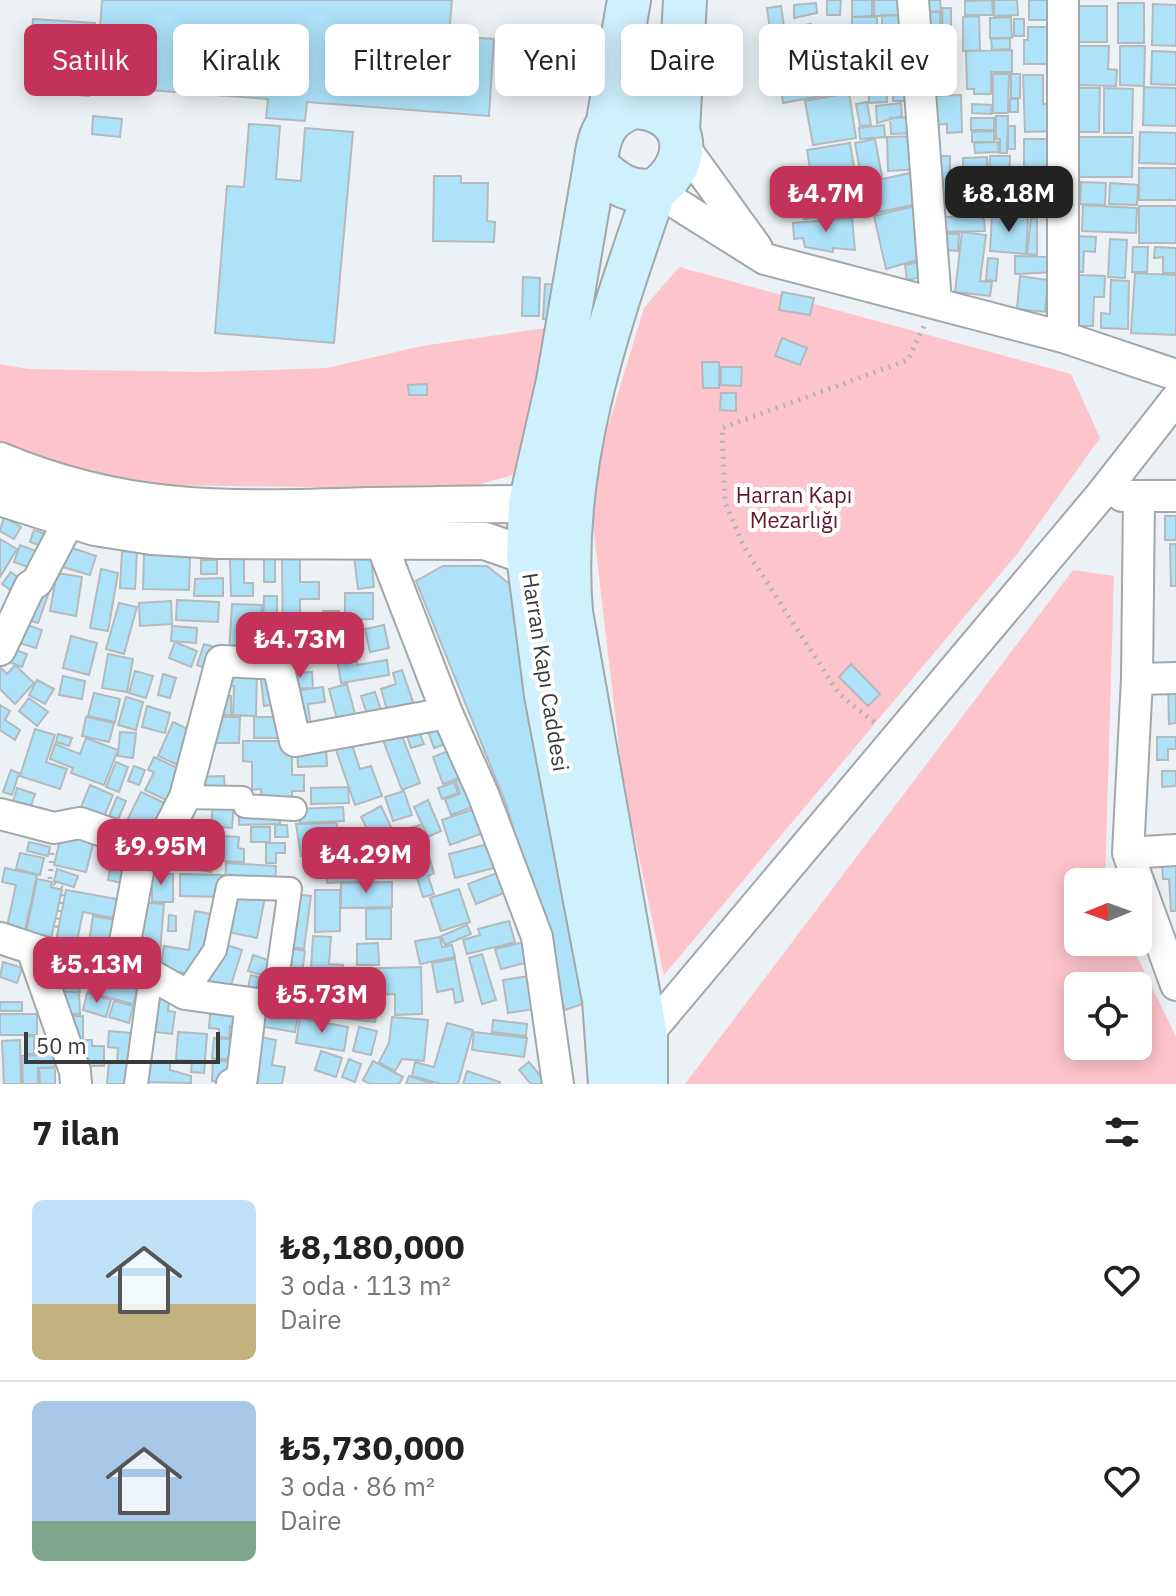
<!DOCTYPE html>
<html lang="tr">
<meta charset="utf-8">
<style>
:root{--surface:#fff;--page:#f2f2f2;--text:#222;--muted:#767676;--line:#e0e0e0;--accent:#c33359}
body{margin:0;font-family:"IBM Plex Sans",sans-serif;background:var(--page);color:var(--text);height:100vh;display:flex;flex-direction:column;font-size:30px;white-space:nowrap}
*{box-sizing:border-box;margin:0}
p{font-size:26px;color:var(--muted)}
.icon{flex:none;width:44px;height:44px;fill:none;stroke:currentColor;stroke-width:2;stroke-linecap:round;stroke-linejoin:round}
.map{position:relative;height:1084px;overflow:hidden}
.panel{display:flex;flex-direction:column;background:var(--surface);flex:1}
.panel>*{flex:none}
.guide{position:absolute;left:24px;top:24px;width:1128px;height:72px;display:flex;gap:16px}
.needle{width:52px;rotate:269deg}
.buttons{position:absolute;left:1064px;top:868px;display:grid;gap:16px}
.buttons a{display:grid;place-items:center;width:88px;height:88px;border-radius:12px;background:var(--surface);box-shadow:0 4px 20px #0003;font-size:40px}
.scale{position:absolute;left:24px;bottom:20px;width:196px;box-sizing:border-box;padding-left:8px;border:4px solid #383a3c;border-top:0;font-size:22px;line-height:28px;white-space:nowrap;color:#383a3c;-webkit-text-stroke:6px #fff;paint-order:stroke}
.price{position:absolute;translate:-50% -68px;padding:0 18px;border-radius:16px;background:var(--accent);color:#fff;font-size:26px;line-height:52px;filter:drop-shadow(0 2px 4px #0008)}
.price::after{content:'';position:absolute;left:50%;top:48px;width:24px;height:18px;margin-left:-12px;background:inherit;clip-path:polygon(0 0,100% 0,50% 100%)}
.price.selected{background:#222;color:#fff}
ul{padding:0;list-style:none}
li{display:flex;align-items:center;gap:24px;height:200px;padding:0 32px}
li+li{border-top:2px solid var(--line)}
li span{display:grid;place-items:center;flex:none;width:224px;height:160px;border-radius:12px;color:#555}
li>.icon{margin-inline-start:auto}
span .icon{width:96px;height:96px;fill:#fffc;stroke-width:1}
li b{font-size:34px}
h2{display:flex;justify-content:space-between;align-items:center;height:96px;padding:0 32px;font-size:34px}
.tag{padding:0 28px;border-radius:12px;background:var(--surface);box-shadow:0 4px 20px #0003;font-size:28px;line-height:72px}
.tag.selected{background:var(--accent);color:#fff}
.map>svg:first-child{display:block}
.green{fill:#fec4cb;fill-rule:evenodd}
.building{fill:#ade2f9;stroke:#b4b9bc;stroke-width:2}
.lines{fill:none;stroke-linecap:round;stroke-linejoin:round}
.pedestrian-casing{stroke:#a2a7aa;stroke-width:26}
.minor-casing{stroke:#a2a7aa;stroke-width:34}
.tertiary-casing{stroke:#a2a7aa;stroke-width:40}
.secondary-casing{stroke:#a2a7aa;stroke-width:46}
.path{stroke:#afb4b7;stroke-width:5;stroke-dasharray:2 6;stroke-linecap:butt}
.pedestrian{stroke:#fff;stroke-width:22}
.minor{stroke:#fff;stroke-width:30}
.tertiary{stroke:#fff;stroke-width:36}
.secondary{stroke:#cff0fd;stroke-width:42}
.labels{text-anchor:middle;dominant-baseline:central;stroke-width:8;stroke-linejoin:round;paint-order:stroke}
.park-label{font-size:22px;fill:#63172a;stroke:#fff}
.street-label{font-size:22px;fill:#383a3c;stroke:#fff}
</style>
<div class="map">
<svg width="1176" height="1084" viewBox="0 0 1176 1084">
<rect width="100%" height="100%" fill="#ebf1f4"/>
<path class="green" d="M679,267L1071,374L1100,438L1017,554L664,975L623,782L589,490L644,308Z
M552,327L520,473L463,489L155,485L33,459L0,448V364L28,369L205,372L327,368L422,346Z
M1073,570L1114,576L1105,882H1078V942H1130L1176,1037V1084H685ZM1138,986V1046H1078V986Z"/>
<path class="building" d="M102,0H452L449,36L494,39L489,116L307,102L305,121L266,118L268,99L96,86Z
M827,0H841L840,15H827Z
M852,0H872V16L852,17Z
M874,0H906V15L874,16Z
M920,0H940L941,11L921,12Z
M992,0L993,15H965V1Z
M994,0H1017L1018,15L994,16Z
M1029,0H1058V20H1029Z
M816,3L817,13L794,18V5Z
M1118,3H1144V43H1118Z
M1153,4L1176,5V46L1152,45Z
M781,6L784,27L770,29L767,8Z
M1073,6H1107V42H1073Z
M942,8H951V55H943Z
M940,12L941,53L924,54L922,13Z
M882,15H907V39H882Z
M979,16L980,50L963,51V17Z
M852,17H877V29L852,25Z
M1011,17L1012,38H990V18Z
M33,19L95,23L89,96L51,93L54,61L30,60Z
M1014,19H1024V36H1014Z
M811,24L814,49L774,55L770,30Z
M1028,27H1056L1057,64H1024V40H1028Z
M875,31L876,54L846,55L844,33Z
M1010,38V49L992,50L991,39Z
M903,39L904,52L886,53L884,41Z
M1073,46H1109L1108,69L1117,70L1116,86L1073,85Z
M1120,46H1145L1144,86L1120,85Z
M1012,50V72H991V94H974V89H967L966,51Z
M818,51L822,72L779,80L775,58Z
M1152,51L1176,52V85L1151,84Z
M916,52V68L895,70L894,53Z
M943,55V94L925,95L924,56Z
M885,57L886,74L848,76L847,58Z
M822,74L826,95L783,103L780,82Z
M893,74H909V101H893Z
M993,74H1009L1008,113H993Z
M1011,74H1020V98H1011Z
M1023,75H1043V104H1057L1058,131L1025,132Z
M886,77L887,102L869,103L868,78Z
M865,78L866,90L845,92L844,79Z
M1144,87L1176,88V126L1143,125Z
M1075,88H1100L1099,132H1075Z
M1104,88L1133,89L1132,133H1104Z
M849,93L856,138L813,145L805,101Z
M961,95L962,132L947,133V124L930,125V96Z
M1010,99H1018V112H1010Z
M867,102L871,125L860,126L856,104Z
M901,103L902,116L877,123L876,106Z
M972,104L992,105L991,114L972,113Z
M93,116L122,119L120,137L92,134Z
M996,116H1008L1007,153H1000V139H996Z
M912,117L913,133L891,134L890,118Z
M971,118H994V130H971Z
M249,124L280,126L276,179L301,181L305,128L353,132L334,343L215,333L227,186L244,187Z
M884,125L885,137L860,139L859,128Z
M1008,126H1015V149H1008Z
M994,131V142H972V132Z
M1140,132L1176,133V164L1139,163Z
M919,136L921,169L888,171L887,137Z
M1078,137H1133L1132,177H1078Z
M875,139L882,177L862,181L855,143Z
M1024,139H1055V182H1038V174H1024Z
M998,142L999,152L975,153L974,143Z
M850,143L857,186L814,193L807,150Z
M936,156H950V170H963V158L987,157L988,194L937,195Z
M990,156H1010L1008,195H1017V211L988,209Z
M1139,168H1176V200H1139Z
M919,171L926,202L875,213L869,182Z
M434,176H461V183H488L487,221L495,222L494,242L433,241Z
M1026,182H1034V200L1026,199Z
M1081,182L1106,183L1105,205L1080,204Z
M1110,183L1138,185L1137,205L1109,204Z
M868,186L872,207L847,212L844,191Z
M820,195L822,217L804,219L803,197Z
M1017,199L1059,202L1058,216L1016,214Z
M974,202V212L963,213L962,203Z
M919,205L931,256L886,269L874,216Z
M1083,205L1137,208L1136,233L1082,231Z
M1139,206H1176V243H1139Z
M992,214L1028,216L1026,254L990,251Z
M979,216L984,219L985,231L943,232V217Z
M852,218L855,250L833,248V252L805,247L803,238L794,239L793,223Z
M1031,218H1037V255L1027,254Z
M962,232L986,235L980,281L992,282L990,296L955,292Z
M946,234H959L958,251L945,250Z
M1076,236L1096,237L1095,252L1084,251L1083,272H1074Z
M1110,239L1127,240L1125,278L1108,277Z
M1133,247H1148L1147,272H1132Z
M1155,247L1176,248V273H1163V257L1154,258Z
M1015,256L1056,257V272L1015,274Z
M988,258L998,259L996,281L986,280Z
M920,262L922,277L907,280L905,265Z
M1135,273L1176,275V335L1131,333Z
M1077,275L1105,276L1104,297H1094L1093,326H1075Z
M1020,276L1048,280L1045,312L1017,309Z
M523,277L540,278L539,316H522Z
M1111,280L1129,281L1128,329L1101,328V313L1110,314Z
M545,284L567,285L566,320L543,319Z
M782,292L814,298L810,315L779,310Z
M782,338L807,348L800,365L775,356Z
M702,362H719V388H703Z
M721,367H742L741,386L721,385Z
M427,384V395H409L408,385Z
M721,393H736V411L720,410Z
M1165,516H1176V540H1165Z
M4,517L21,527L14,539L0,531Z
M34,530L54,537L50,549L30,542Z
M0,539L17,549L0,577Z
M1170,544H1176V586H1171Z
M20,545L44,554L38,571L14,562Z
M63,545L96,556L90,575L56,565Z
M122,551L137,552L135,589L120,588Z
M144,553L190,554L189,590L143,589Z
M371,555L374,587L358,589L354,557Z
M264,558H275V582H264Z
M282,558H300V582H319V599H300V640H283Z
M230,559H244V583H253V596H231Z
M201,560H217V574H201Z
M443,566H487L521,593L594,1000L565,1010L506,804L416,581Z
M101,569L118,573L108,631L90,628Z
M11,572L24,582L16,594L2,584Z
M57,573L82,577L76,616L50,611Z
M223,578V596H194L195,579Z
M32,590L48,595L38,623L22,618Z
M345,593H373V619L345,620Z
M264,596H277V623H263Z
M177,600L219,602L218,622L176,620Z
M171,601L172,624L140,626L139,603Z
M119,603L137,607L124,654L106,649Z
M232,604L262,605L260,641H265L263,656L229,654Z
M323,611H339L340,630H323Z
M19,622L42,630L36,648L13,641Z
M384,625L389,648L370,652L365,629Z
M172,626L197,628L196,643L171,641Z
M71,636L97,643L89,675L63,668Z
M330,641L331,662L306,663L305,642Z
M175,642L197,651L191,667L169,658Z
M298,642V658L273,659V643Z
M204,644L217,648L209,670L197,665Z
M5,646L27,654L22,667L1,659Z
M108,654L133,659L127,692L102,688Z
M356,655L357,665L387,660L389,675L341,683L337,658Z
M851,664L880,694L868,706L839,677Z
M15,665L34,683L15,704L0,689V667L7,674Z
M224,665H257L256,716L233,715L234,686H223Z
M272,670L277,704L264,706L260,672Z
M402,670L414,705L388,713L381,689L396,684L393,673Z
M135,671L153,676L146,698L129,693Z
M312,672L313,688L289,689L288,673Z
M163,674L176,678L170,698L158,695Z
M63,676L85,681L82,699L59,695Z
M37,680L54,689L45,704L29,695Z
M347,684L356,718L338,723L329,689Z
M1168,684H1176V723L1169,724Z
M323,687L325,702L308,704L311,729L294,731L288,692Z
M375,692L383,716L369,720L361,696Z
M94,693L120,699L115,722L88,716Z
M217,696H231V715H212Z
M126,697L143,702L136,730L118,725Z
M29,698L48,712L37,726L19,711Z
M0,705L10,711L5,720L20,730L15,740L0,730Z
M147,706L170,713L165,733L142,727Z
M86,717L114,723L109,742L82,736Z
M213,717H240L239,743H212Z
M254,717H279V738H254Z
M173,722L202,736L178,765L158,756Z
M439,727L446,744L434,748L428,731Z
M35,729L55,735L46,762L67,769L60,789L20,776Z
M418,729L424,744L411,748L406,733Z
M120,732L136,733L133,758L118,756Z
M401,733L420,783L402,790L383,740Z
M58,734L72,738L69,746L56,742Z
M1157,737H1176V749H1168V760H1157Z
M86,738L118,750L104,785L71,773L73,768L50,759L55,744L80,754Z
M243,741H292V775H304V791H292V803H262L261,789L252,790V762L243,761Z
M351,742L360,769L371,766L382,796L355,805L335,747Z
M326,746L327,766L298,767L297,747Z
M453,749L464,776L443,784L433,757Z
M154,757L184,771L170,802L145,790L154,772L148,770Z
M116,762L128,767L119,792L106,787Z
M134,766L145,770L139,785L128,781Z
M11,770L19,773L12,795L3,792Z
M1162,771H1176V786L1162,787Z
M224,776L225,792L196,793L195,777Z
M469,776L480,804L451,815L445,799L460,794L455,781Z
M454,782L458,793L442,799L438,788Z
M90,785L113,795L100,826L77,817Z
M348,787L349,803L311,804V788Z
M17,788L35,794L27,818L10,812Z
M404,791L412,815L393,821L385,797Z
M141,792L169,805L153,840L121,833Z
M117,797L126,801L114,829L105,826Z
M428,800L441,831L428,837L414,807Z
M213,802L234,803L232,828L211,826Z
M381,806L401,848L382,858L361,817Z
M343,807L344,821L300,823L299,809Z
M477,808L486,832L450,845L442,820Z
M239,811H280V824L239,825Z
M337,823V855L301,856L296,824Z
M275,825H287L288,837H275Z
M420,825L434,873L428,876L434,894L423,897L402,830Z
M63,827L95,836L86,872L54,865Z
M251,827H270V842H251Z
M351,832H360L361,845L369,844V853L352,854Z
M223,836L239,837L238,848L244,849V862L222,861Z
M171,837L183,838V869H143Z
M198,839L215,841L211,872L194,869Z
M108,841L135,847L127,884L108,880L112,860L104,859Z
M29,842L50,847L48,856L27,851Z
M266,843H285V853H276V863H266Z
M488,844L494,868L455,878L449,854Z
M20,853L44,858L40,875L16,869Z
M1176,855V911H1171L1169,879H1163L1161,856Z
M325,856H343V873H324Z
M371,857L372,881L327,883V875L345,874L344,858Z
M226,863L276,866L275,887L225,884Z
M5,868L37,875L24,935L6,931L16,885L2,882Z
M57,869L78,876L74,887L54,881Z
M502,871L509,891L476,904L468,884Z
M145,874H173V902H152V886H145Z
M180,874L225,875L224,897L180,896Z
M37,879L52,882L51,887L62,890L49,947L24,942Z
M392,882V907L341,908V883Z
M459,889L470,922L441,931L430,898Z
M66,890L117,899L113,918L83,912L74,955L54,951Z
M231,890L265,897L257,938L223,931Z
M315,890H340V931L315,932Z
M292,894L311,896L304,949L285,946Z
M139,902L164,904L159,963L135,961Z
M391,908V939H366V909Z
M195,911L216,915L210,954L191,974L160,969L164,946L189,950Z
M169,915L176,916V931H168Z
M93,916L115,920L116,960L87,956Z
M509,921L515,942L467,954L463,940L480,935L478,929Z
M467,925L471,934L445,945L441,936Z
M313,936L331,937L329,964L343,965L342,987L310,985Z
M440,937L442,947L452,945L455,957L420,964L415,941Z
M528,941L533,961L501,969L495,949Z
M221,943L242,950L227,998L193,988Z
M378,943L379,965H357V944Z
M284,948L305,951L300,989L279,986Z
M482,954L496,1000L482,1004L469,958Z
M253,955L274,962L269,977L248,971Z
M455,959L463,1001L455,1003L453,989L437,992L432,963Z
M3,962L22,968L17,983L0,977Z
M43,967L76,968L80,992L48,991Z
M421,967L422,1014L395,1015V994L348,995L347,969Z
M93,972L139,984L133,1004L88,992Z
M251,975L271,981L268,993L246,995Z
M536,975L541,1008L508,1013L503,980Z
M285,989L302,992L295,1032L252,1025L256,1002Z
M306,989L317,990L314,1013L303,1012Z
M152,991L170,993L168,1011L175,1012L172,1034L147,1031Z
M321,991L379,999L375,1022L318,1015Z
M57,992H79L80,1014H58Z
M87,993L111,1000L106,1017L83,1010Z
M114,1001L133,1006L129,1023L109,1017Z
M211,1001L239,1004L236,1027L230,1026L229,1038L219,1037V1029L209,1028Z
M0,1002H22V1011H0Z
M0,1014H37V1035H0Z
M63,1016H83V1040H92V1046H104V1066H78Z
M392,1017L428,1020L424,1061L402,1059L395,1071L379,1062L389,1043Z
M300,1018L348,1027L344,1051L296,1043Z
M493,1020L527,1024L526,1036L492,1032Z
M447,1023L473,1030L458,1084H441L412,1076L415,1062L434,1067Z
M359,1027L377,1031L371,1055L353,1051Z
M109,1031L131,1033L128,1084H107L109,1062L117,1063L118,1048L108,1047Z
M178,1032L207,1034L204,1073L191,1072L192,1061L176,1060Z
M474,1032L527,1038L524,1057L472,1050Z
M34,1036V1054H25V1037Z
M255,1036L276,1040L272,1065L285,1067L282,1084H247Z
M214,1038L236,1040L235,1060L212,1058Z
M20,1040L21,1084H4L2,1041Z
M54,1048L55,1067L38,1068V1084H23L22,1056L40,1055V1049Z
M321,1051L342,1058L336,1077L315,1070Z
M349,1059L361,1064L355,1082L342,1077Z
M213,1060L238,1062L226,1082L212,1081Z
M142,1061L170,1062V1070L191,1076V1083L141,1082Z
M373,1061L403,1077L399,1084H370L363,1080Z
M529,1062L547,1084H531L519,1070Z
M39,1068H55V1084H40Z
M467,1071L500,1082L499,1084H463Z
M409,1076L434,1084H406Z"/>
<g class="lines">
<g class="pedestrian-casing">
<path id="pedestrian" d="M185,797L242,798L245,806L295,809
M185,994L215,950L228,887L290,889L275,993L251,1003
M136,1084L151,975"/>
</g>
<g class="minor-casing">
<path id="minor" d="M913,0L936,303
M1063,0V337
M682,144L757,248
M655,190L765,259L1063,337L1176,375
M1122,496H1176
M1139,496L1137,679L1128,853L1176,985
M380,540L447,713L483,794L537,937L558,1084
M0,650L30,586L37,582L70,519
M1137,679L1176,678
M0,814L54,828L80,823L143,845L160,846L185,797L221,661L278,664L295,741L447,713
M1128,853L1176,850
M0,938L52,955L151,975L185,994L251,1003L242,1078L232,1084
M32,949L75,1071L76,1084
M120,969L143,845
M641,1048L646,1036L1100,496L1176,399"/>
</g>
<g class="tertiary-casing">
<path id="tertiary" d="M0,461C129,515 230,510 367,506C430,505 493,505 557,503
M0,497L95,527L152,536L219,540L485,541L528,556L554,555"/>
</g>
<g class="secondary-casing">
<path id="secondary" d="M633,107C688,108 697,161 655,190C627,194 615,182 595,165C599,137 603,118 633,107Z
M608,121L629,0
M678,131L685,0
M595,165L558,381L530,504L528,556L546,695L604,1000L610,1084
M646,1084V1036L571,612C559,463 607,330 655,190"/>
</g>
<path class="path" d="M874,722L839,694L744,547L725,502L722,428L908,360L924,326
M52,853L50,880L63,889L56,931"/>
<use href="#pedestrian" class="pedestrian"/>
<use href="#minor" class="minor"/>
<use href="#tertiary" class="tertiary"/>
<use href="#secondary" class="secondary"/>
</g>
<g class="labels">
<g class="park-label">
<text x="794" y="494">Harran Kapı<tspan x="794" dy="25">Mezarlığı</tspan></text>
</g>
<g class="street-label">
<text transform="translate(546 672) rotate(81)">Harran Kapı Caddesi</text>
</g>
</g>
</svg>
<div class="buttons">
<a><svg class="needle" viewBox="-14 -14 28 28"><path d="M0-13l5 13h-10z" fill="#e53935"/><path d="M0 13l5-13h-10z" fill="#767676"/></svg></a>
<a><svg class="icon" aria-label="locate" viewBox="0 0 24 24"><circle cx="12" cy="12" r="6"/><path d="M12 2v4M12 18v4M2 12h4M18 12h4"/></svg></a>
</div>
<div class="scale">50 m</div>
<b class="price" style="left:826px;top:234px">₺4.7M</b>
<b class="price selected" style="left:1009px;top:234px">₺8.18M</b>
<b class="price" style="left:300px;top:680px">₺4.73M</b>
<b class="price" style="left:161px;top:887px">₺9.95M</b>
<b class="price" style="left:366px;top:895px">₺4.29M</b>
<b class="price" style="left:97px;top:1005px">₺5.13M</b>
<b class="price" style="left:322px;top:1035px">₺5.73M</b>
<div class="guide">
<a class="tag selected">Satılık</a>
<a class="tag">Kiralık</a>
<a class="tag">Filtreler</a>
<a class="tag">Yeni</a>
<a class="tag">Daire</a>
<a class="tag">Müstakil ev</a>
</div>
</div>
<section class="panel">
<h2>7 ilan<svg class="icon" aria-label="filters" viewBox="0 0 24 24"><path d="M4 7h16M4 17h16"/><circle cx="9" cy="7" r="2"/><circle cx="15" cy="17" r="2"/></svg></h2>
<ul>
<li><span style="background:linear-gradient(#bfe0f5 65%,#c2b280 0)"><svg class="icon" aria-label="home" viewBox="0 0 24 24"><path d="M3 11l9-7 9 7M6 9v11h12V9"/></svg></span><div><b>₺8,180,000</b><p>3 oda · 113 m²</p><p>Daire</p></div><svg class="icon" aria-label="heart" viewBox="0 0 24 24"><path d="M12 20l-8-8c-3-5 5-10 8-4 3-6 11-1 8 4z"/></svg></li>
<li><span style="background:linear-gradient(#a9c7e8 75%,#7fa58c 0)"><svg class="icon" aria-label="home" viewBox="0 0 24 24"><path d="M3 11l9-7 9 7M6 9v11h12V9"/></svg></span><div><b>₺5,730,000</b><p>3 oda · 86 m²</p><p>Daire</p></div><svg class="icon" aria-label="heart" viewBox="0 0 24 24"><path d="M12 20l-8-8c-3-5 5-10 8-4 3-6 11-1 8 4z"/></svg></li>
</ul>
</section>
